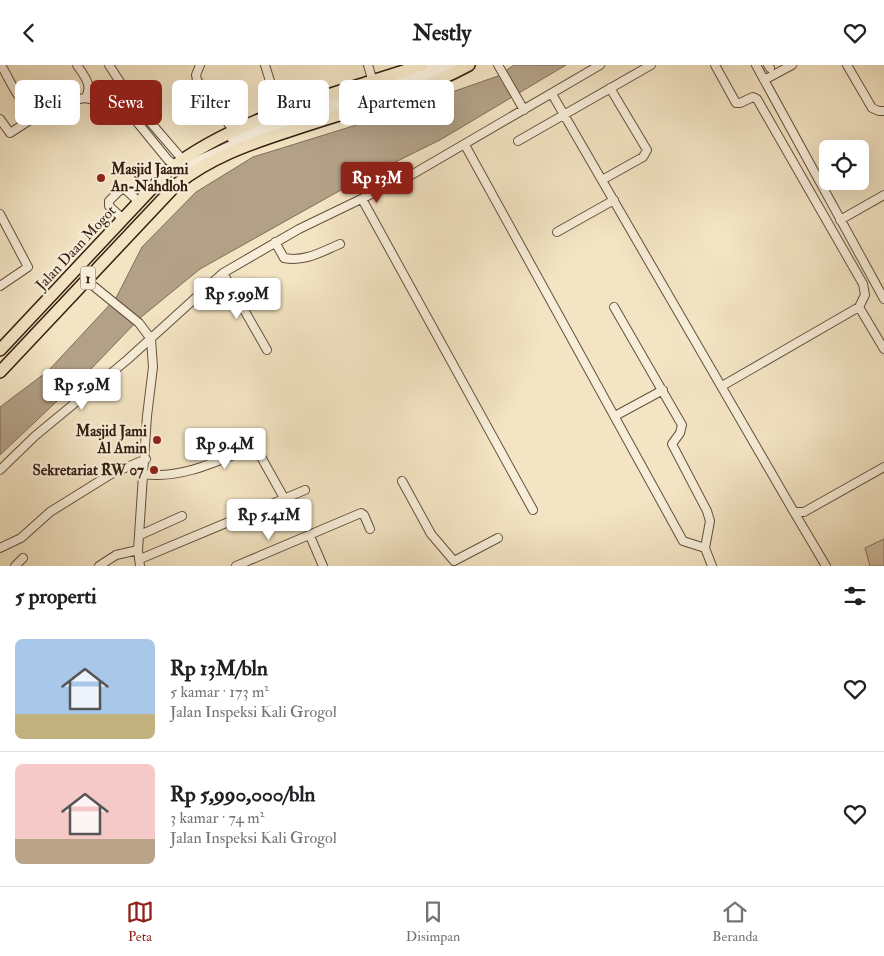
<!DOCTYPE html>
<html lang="id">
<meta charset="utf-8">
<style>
:root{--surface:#fff;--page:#f6f6f6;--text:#202124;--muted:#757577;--line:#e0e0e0;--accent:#8f2418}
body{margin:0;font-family:"IM FELL Double Pica",serif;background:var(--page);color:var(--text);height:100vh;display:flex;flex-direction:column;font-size:19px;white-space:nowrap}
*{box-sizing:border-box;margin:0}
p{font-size:16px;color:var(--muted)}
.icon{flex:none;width:28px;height:28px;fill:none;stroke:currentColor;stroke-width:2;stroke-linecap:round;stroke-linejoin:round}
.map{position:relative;height:501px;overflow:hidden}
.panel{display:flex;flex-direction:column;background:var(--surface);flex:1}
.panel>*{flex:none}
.guide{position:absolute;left:15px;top:15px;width:500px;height:45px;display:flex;gap:10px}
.controls{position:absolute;left:819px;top:75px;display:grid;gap:10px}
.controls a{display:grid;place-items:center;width:50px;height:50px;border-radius:8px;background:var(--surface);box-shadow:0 5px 20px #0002;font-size:25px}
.price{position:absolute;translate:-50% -42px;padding:0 11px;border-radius:5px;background:#fff;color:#222;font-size:16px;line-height:32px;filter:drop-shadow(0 1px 2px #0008)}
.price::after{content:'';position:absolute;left:50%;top:30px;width:15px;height:11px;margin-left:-8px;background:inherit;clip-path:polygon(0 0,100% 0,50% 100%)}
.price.current{background:var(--accent);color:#fff}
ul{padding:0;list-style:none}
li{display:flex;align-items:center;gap:15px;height:125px;padding:0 15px}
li+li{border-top:1px solid var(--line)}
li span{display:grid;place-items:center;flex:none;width:140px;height:100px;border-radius:8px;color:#555}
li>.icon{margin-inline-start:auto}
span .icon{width:60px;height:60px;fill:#fffc;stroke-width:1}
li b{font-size:21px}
h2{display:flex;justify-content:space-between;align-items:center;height:60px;padding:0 15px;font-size:21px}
.chip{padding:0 18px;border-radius:8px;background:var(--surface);box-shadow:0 5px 20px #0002;font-size:18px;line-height:45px}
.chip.current{background:var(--accent);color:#fff}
header{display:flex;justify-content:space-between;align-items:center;height:65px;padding:0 15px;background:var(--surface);font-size:22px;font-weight:800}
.dock{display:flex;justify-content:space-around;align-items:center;height:70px;border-top:1px solid var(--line);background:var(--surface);font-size:14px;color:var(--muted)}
.dock a{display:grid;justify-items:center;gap:2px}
.dock .current{color:var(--accent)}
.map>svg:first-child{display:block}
.green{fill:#d3c2a5;stroke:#84705c}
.water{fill:#b3a187;stroke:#816d58}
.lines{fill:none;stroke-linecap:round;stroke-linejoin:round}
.minor-casing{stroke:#65503e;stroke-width:10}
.highway-casing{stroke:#361e12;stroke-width:14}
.minor{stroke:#f7edd8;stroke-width:8}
.highway{stroke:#f3e4c3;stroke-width:11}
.poi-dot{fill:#8f2418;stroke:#f7edd8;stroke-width:2}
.labels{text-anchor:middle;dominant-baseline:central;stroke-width:4.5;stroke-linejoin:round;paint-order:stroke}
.shield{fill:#f7edd8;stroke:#705c4d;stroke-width:1}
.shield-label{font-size:14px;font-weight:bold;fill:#361e12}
.poi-label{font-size:15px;font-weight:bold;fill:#361e12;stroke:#f7edd8;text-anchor:end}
.street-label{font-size:15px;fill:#361e12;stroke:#f7edd8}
</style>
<header><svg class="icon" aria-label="back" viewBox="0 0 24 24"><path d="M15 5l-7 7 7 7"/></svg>Nestly<svg class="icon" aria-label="heart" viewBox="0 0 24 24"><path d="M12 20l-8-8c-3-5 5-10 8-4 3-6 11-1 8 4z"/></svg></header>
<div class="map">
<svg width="884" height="501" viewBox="0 0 884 501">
<rect width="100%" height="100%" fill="#f3e4c3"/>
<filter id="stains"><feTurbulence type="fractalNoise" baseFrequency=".004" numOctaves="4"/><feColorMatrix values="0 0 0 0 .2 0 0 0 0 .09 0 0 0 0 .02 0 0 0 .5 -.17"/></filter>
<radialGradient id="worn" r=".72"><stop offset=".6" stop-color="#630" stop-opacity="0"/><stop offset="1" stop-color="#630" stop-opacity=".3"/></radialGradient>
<path class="green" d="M884,474V501H870L865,483Z"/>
<path class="water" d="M514,0H566L440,75L357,116L200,204L140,253L89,306L0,390V342L48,306L116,233L142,182L196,127L253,92L366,57L498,11Z"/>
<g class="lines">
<g class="minor-casing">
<path id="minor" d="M1,0C12,18 19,42 41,48
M77,0C84,11 94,21 85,33
M109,0L133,37
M200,0L196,10L197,15L233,65
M265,0L280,48
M368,0L373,17
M498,0L524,45
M715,0L736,38H740L753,32L757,34L863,219L865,230L859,242L884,284
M756,0L884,234
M768,0L770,3
M847,0L872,43L879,46H884
M764,15L792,0
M90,21L133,37L182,94H187
M552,29L794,447H804L884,402
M0,54L10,68L41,48L68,36L85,33L117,40L128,46L168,95L175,100L186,101L251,71L429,11L453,0
M231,73L439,0
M518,76L651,0
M465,80L683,476L705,483L712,501
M602,115L643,92L647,85L610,23
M362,134L533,445
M0,149L28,202L0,221
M123,154L109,141V136L121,124H125L139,137
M840,155L884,130
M557,167L614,135
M275,177L284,193C305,197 321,187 340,179
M223,208L267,285
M86,215L139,258L151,274L153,302L147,351L138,485L140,501
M614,242L682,360L680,368L672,379L707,446L710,456L705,483
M722,321L859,242
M615,351L663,325
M0,405L35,371L127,295L223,208L299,164L413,109L600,0
M144,409C181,415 222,394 255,381L284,433
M402,416L431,469L454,496L498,473
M794,447L826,501
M140,470L182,451
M310,471L323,501
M0,483L21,473L50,447L111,409L146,394
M140,494L305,425
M15,501L23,493
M99,501L116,490L138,485
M236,501L361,448L364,450L370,464"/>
</g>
<g class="highway-casing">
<path id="highway" d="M0,285L169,105C235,52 342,27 422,0
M0,307L177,119C210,93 246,80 286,67C347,46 412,31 469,0"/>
</g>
<use href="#minor" class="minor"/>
<use href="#highway" class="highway"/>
</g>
<g class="poi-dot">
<circle cx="101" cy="113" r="5"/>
<circle cx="157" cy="375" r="5"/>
<circle cx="154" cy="405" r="5"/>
</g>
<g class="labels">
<rect class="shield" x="80.5" y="201.5" width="15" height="23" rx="4"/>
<g class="shield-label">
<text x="88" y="213">1</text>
</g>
<g class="poi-label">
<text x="111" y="104" text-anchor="start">Masjid Jaami<tspan x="111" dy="17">An-Nahdloh</tspan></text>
<text x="147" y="366">Masjid Jami<tspan x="147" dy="17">Al Amin</tspan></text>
<text x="144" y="405">Sekretariat RW 07</text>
</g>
<g class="street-label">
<text transform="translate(76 183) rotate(-47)">Jalan Daan Mogot</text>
</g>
</g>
<rect width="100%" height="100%" filter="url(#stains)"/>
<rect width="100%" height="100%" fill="url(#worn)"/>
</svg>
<div class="controls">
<a><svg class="icon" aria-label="locate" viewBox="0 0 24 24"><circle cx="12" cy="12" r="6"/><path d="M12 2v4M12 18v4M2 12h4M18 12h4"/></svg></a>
</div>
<b class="price current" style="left:377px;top:139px">Rp 13M</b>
<b class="price" style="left:237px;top:255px">Rp 5.99M</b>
<b class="price" style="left:82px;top:346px">Rp 5.9M</b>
<b class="price" style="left:225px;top:405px">Rp 9.4M</b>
<b class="price" style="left:269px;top:476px">Rp 5.41M</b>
<div class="guide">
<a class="chip">Beli</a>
<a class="chip current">Sewa</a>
<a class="chip">Filter</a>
<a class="chip">Baru</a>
<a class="chip">Apartemen</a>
</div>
</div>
<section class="panel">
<h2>5 properti<svg class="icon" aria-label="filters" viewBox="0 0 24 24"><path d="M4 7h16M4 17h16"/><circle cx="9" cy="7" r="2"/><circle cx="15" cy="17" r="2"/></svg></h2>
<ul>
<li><span style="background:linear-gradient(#a9c7e8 75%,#c2b280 0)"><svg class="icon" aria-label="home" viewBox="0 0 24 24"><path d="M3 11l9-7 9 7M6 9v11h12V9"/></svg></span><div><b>Rp 13M/bln</b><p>5 kamar · 173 m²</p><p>Jalan Inspeksi Kali Grogol</p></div><svg class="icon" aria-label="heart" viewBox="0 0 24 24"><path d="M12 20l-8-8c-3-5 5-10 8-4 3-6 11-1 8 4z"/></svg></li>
<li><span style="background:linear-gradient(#f6c9c9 75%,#b9a48a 0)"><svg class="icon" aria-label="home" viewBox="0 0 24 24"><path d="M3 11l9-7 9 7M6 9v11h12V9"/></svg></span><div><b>Rp 5,990,000/bln</b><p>3 kamar · 74 m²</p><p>Jalan Inspeksi Kali Grogol</p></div><svg class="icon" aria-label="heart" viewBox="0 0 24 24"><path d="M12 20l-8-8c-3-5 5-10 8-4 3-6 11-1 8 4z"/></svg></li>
</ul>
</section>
<nav class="dock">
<a class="current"><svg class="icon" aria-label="map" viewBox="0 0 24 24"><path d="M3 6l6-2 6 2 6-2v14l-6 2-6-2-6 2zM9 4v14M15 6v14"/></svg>Peta</a>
<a><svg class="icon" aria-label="saved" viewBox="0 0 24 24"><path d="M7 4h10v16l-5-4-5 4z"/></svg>Disimpan</a>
<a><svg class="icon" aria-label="home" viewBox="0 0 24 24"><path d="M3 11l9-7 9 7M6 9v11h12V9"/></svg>Beranda</a>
</nav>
